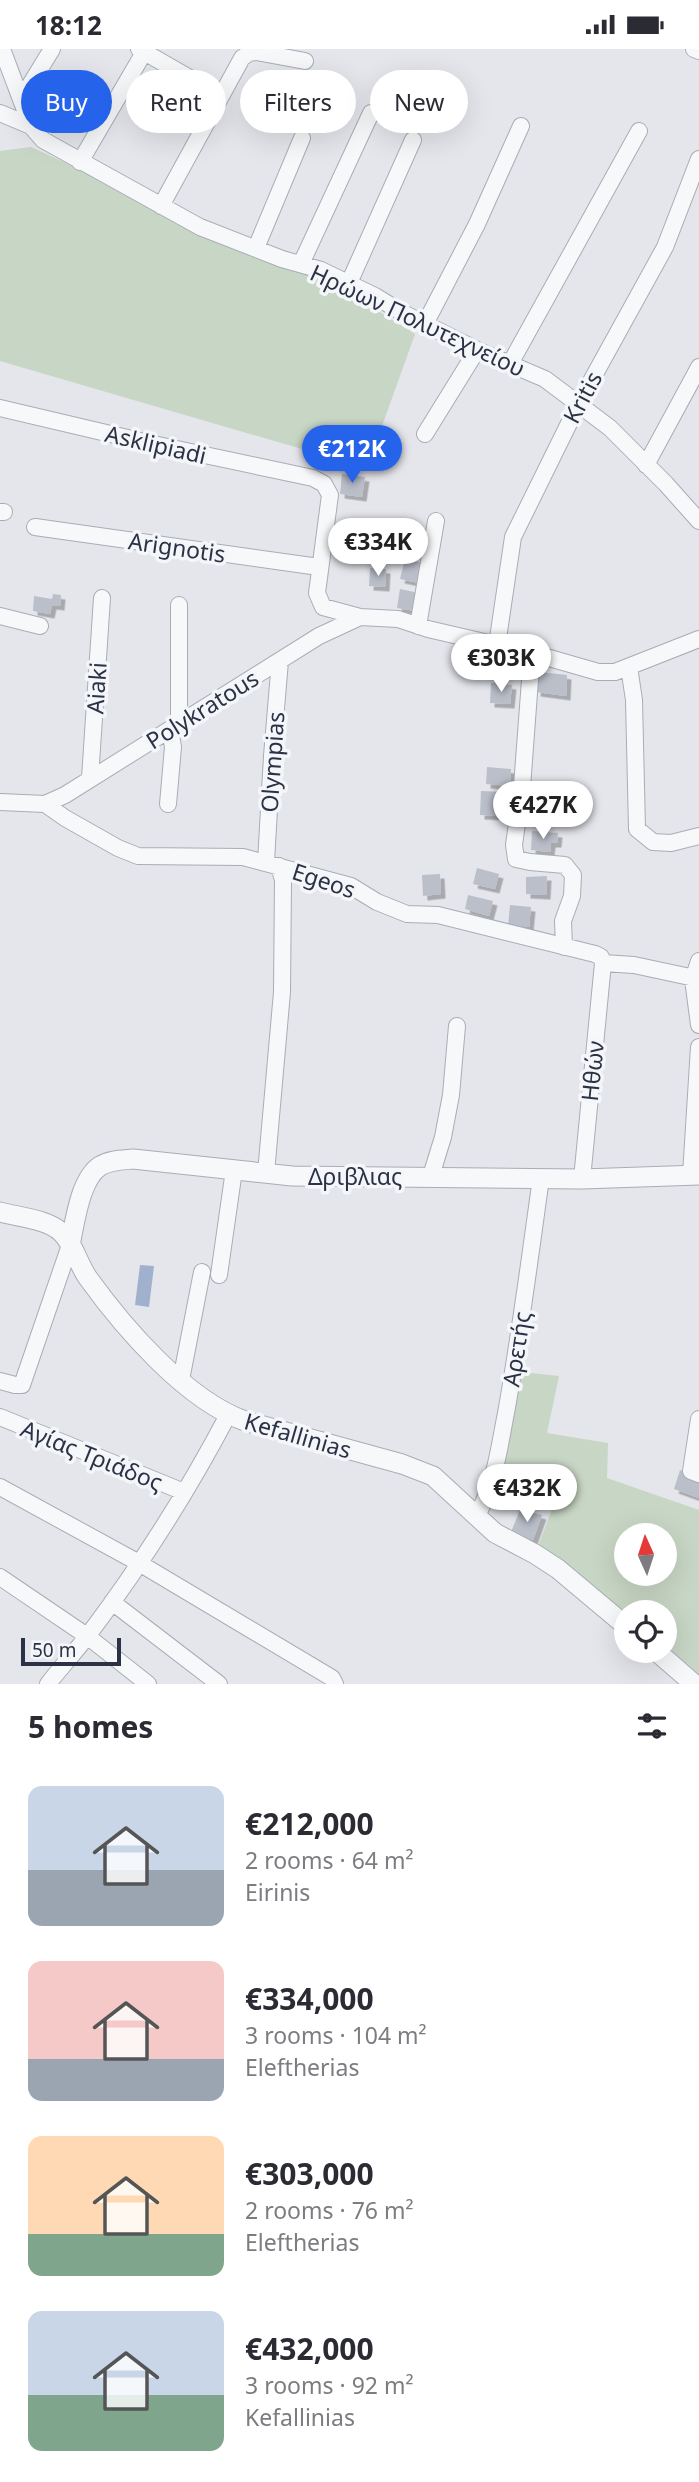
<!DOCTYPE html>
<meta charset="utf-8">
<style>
:root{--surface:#fff;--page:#f7f7f7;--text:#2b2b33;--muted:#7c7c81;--accent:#2563eb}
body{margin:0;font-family:"Noto Sans",sans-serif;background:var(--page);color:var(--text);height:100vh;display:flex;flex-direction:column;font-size:26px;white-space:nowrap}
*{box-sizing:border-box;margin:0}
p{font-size:23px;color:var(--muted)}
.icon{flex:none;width:38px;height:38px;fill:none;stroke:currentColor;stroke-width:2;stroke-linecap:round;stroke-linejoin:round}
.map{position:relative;height:1635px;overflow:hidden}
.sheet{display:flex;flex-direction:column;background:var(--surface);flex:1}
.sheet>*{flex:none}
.top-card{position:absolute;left:21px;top:21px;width:658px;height:63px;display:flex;gap:14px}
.needle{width:46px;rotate:357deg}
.tools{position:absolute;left:614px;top:1474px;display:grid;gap:14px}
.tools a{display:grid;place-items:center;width:63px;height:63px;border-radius:50%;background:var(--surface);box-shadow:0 7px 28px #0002;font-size:35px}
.scale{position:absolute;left:21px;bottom:18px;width:100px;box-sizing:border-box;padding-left:7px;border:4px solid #2b3245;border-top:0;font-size:19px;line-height:24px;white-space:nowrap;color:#2b3245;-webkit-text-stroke:5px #f4f6f9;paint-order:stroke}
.price{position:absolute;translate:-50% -60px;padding:0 16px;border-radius:24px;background:#fff;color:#222;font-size:23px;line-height:46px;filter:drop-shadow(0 2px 4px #0008)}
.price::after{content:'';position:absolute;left:50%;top:42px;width:21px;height:16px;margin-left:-10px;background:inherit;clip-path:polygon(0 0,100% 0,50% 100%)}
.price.on{background:var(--accent);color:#fff}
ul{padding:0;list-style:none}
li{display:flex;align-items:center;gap:21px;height:175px;padding:0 28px}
li span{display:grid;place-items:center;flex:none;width:196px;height:140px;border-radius:14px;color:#555}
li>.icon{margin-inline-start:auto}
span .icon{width:84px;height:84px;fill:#fffc;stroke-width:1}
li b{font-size:30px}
h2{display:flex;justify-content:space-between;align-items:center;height:84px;padding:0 28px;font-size:30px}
.chip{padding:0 24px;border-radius:32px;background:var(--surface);box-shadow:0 7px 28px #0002;font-size:24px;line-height:63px}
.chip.on{background:var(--accent);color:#fff}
.status{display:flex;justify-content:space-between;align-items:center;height:49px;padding:0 35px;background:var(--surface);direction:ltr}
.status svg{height:19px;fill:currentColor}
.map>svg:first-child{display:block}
.green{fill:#c8d6c5;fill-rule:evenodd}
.water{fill:#9fb1cc}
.building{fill:#bbbfca;filter:url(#shadow)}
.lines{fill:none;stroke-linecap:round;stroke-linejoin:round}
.minor-casing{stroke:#a9acb7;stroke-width:18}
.tertiary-casing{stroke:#a9acb7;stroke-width:21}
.minor{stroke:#f7f8fa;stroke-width:16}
.tertiary{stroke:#f7f8fa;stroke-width:19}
.labels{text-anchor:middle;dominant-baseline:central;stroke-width:7;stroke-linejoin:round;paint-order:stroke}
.street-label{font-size:23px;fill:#2b3245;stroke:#f4f6f9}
</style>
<div class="status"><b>18:12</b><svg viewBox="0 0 49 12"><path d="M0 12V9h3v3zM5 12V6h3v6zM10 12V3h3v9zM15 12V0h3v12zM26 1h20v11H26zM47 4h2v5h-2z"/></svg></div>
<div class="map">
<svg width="699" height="1635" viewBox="0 0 699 1635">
<defs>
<filter id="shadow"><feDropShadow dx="4.5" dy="4.5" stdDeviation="0" flood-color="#0004"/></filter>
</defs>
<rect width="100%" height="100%" fill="#e4e6ec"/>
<path class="green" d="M31,98L354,247L415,285L367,419L0,312V102Z
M521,1323L559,1327L547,1384L608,1394L607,1429L699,1461V1635L665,1601V1563H626V1580L535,1505L560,1439L503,1424ZM626,1486H665V1524H626Z"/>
<path class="water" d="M140,1216L154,1217L149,1258L135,1256Z"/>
<path class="building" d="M342,425L365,428L362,448L340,445Z
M412,479L428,482L426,496L409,493Z
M338,481L360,484L358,504L335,501Z
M405,510L424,514L419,534L400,530Z
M370,519L386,520L385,538L369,537Z
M400,540L419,544L415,562L397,559Z
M53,545L61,546L60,557L52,556L50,565L33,562L34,547L52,550Z
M539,623L567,626L566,647L536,643Z
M491,634L512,636L510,655L490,654Z
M487,718L511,720L510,737L486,735Z
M481,742L503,743L502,767L480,766Z
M550,742L551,763H534V743Z
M532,782L558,784L557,794H551L550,803L531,801Z
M477,819L499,825L495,840L473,835Z
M440,825L441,845L423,847L422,826Z
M547,827L546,846L526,845V828Z
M468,846L493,852L489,867L465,860Z
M510,856L531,858L529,878L508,877Z
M680,1421L699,1428V1449L674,1440Z
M520,1461L542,1466L533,1491L511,1483Z"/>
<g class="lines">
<g class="minor-casing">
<path id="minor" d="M2,0L31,77L43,91L200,178L282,210L321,221L375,247L401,263L477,301L545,330L610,379L666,435L699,472
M139,0L221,47
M694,0L699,2
M22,49L52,0
M0,64L31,77
M80,113L146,0
M161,157L242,9L249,4L256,3L305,12
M256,199L302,89
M301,215L371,64
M349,234L413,91
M425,275L477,175L521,77
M510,315L639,82
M0,359L153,395L313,429L324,435L330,446L317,544L323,558L360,568L398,570L428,580L532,604L598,623H615L699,590
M425,385L477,301
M646,416L699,318
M0,463H4
M35,478L319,518
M179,556V676
M0,567L40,577
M418,577L436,472
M497,596L513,488L579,354L665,198L699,110
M532,604L522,738L514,796L516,810L530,813L565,816L573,826L572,847L563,872L564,898
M629,618L634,651L637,780L653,793L671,794L699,787
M90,729L102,549
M0,753L45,755L65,746L319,587L360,568
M45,755L65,769L118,799L138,807L243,808L351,837L377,853L407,865L438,866L595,905L601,908L603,914
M168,755L173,698L170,681
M266,813L272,707L280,612
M699,912L693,930L699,976
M603,914L634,916L699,930
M266,1124L282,943L283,831L279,817
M691,1126L699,998
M431,1127L443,1088L451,1046L457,977
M582,1130L603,914
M219,1226L234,1121
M181,1331L202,1223
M0,1332L15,1336H22L70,1196
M0,1368L184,1443
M699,1370L691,1422L699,1425
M0,1438L139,1514L332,1629L335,1635
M477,1466C495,1435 499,1399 506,1364C520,1286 530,1208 541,1129
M0,1528L87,1587L148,1635
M112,1553L219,1635
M48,1635C61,1618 76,1602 89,1585C141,1516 188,1442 228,1366"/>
</g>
<g class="tertiary-casing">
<path id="tertiary" d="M0,1163C18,1168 47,1170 61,1183C74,1195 78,1215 88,1229C124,1279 186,1351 245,1372L402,1415L433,1427L495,1484L535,1505L558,1520L626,1577
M70,1196C75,1173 80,1130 100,1117C110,1111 122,1111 133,1110L292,1127L582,1130L699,1126
M655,1601L694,1635"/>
</g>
<use href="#minor" class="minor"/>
<use href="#tertiary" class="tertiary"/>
</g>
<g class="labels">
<g class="street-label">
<text transform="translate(418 271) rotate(25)">Ηρώων Πολυτεχνείου</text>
<text transform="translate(582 348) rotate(-62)">Kritis</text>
<text transform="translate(156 395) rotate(13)">Asklipiadi</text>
<text transform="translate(177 498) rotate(8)">Arignotis</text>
<text transform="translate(96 639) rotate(-86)">Aiaki</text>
<text transform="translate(202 660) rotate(-32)">Polykratous</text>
<text transform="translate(272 713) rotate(-86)">Olympias</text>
<text transform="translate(324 831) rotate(18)">Egeos</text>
<text transform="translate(592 1022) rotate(-84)">Ηθών</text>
<text x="355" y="1127">Δριβλιας</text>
<text transform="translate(516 1300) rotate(-81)">Αρετής</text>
<text transform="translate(298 1386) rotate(16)">Kefallinias</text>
<text transform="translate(92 1406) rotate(22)">Αγίας Τριάδος</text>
</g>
</g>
</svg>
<div class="tools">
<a><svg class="needle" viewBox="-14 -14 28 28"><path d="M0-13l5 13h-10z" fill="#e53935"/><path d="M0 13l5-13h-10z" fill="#7c7c81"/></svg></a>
<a><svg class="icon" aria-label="locate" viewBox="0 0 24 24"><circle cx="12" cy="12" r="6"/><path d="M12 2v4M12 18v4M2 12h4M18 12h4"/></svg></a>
</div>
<div class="scale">50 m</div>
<b class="price on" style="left:352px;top:436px">€212K</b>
<b class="price" style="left:378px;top:529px">€334K</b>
<b class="price" style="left:501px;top:645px">€303K</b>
<b class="price" style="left:543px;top:792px">€427K</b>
<b class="price" style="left:527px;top:1475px">€432K</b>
<div class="top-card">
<a class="chip on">Buy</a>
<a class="chip">Rent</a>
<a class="chip">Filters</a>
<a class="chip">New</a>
</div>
</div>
<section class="sheet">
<h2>5 homes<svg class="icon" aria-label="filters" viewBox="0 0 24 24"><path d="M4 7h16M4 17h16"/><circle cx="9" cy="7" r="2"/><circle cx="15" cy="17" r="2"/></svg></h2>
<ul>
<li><span style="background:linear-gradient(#c9d6e8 60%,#9aa5b1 0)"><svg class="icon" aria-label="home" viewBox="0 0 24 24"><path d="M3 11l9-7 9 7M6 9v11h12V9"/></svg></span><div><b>€212,000</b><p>2 rooms · 64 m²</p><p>Eirinis</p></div></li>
<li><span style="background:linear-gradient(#f6c9c9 70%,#9aa5b1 0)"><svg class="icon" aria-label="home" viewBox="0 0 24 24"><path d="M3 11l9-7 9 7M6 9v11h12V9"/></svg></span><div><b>€334,000</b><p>3 rooms · 104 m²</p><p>Eleftherias</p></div></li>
<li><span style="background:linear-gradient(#ffd9b3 70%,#7fa58c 0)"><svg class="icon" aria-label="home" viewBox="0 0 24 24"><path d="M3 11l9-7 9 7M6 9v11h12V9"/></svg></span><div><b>€303,000</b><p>2 rooms · 76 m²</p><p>Eleftherias</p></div></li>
<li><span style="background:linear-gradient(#c9d6e8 60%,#7fa58c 0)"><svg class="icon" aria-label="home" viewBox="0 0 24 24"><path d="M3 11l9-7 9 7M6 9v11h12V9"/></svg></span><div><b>€432,000</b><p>3 rooms · 92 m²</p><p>Kefallinias</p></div></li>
</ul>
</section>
